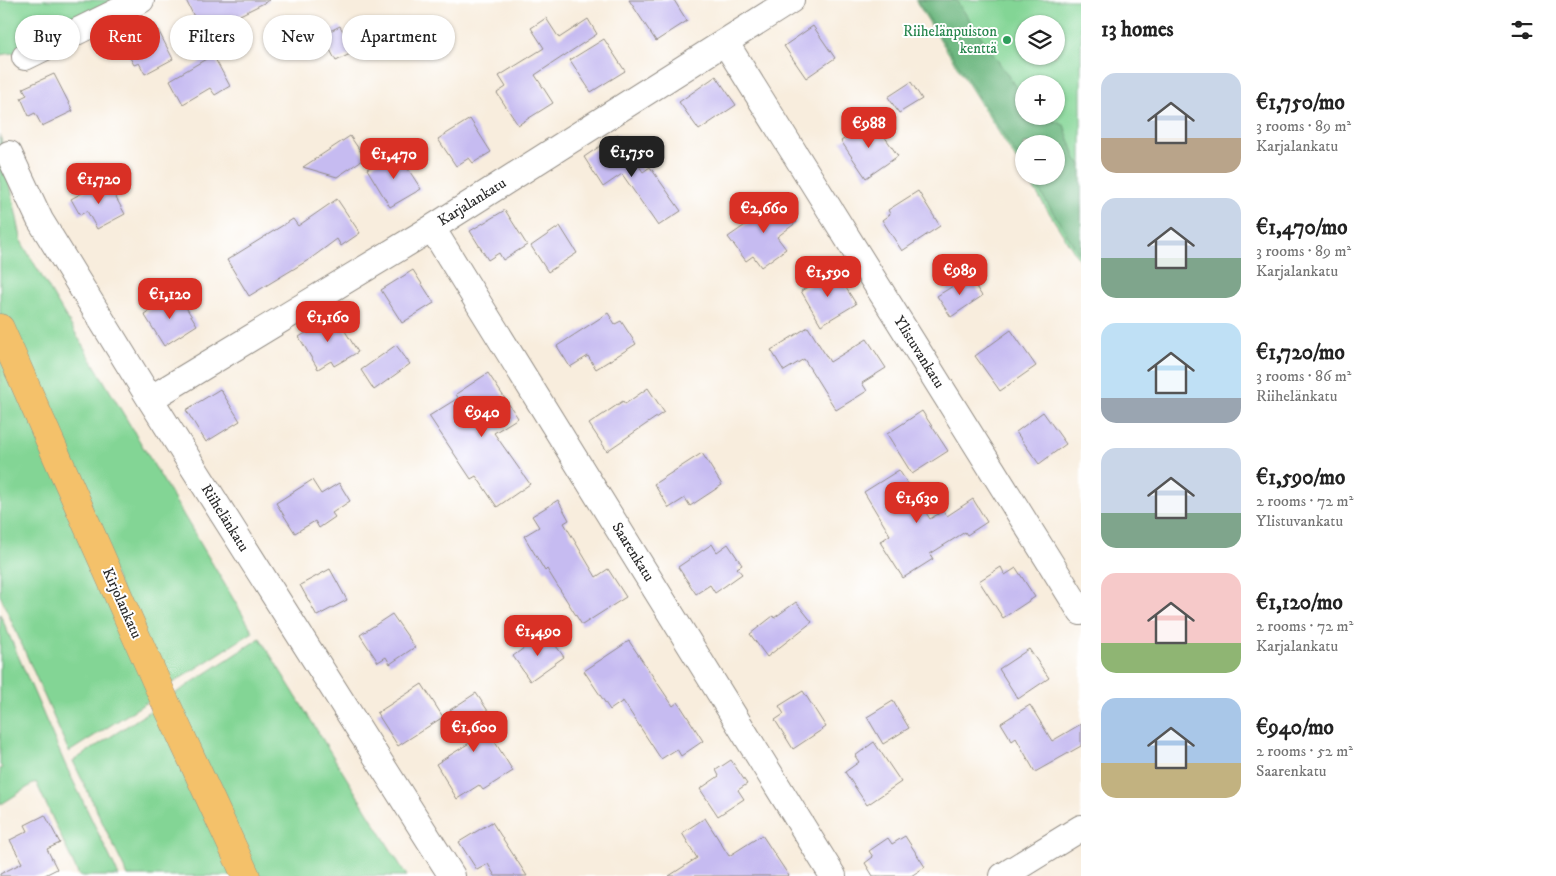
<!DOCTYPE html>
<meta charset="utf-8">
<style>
:root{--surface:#fff;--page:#f6f6f6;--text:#222;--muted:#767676;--accent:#d93025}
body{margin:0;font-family:"IM FELL DW Pica",serif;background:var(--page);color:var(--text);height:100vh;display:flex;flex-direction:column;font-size:19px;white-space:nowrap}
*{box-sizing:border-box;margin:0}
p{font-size:16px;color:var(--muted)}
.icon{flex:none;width:28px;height:28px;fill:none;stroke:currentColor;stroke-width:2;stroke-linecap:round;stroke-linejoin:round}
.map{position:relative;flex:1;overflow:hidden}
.details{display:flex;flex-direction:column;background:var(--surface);width:475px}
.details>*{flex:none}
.guide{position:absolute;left:15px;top:15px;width:475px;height:45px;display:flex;gap:10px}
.controls{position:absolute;left:1015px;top:15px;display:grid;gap:10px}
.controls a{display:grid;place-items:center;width:50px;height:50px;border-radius:50%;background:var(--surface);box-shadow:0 1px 4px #0004;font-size:25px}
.price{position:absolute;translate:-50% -42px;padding:0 11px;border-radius:10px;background:var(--accent);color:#fff;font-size:16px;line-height:32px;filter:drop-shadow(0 1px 2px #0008)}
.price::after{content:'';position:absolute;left:50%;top:30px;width:15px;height:11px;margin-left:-8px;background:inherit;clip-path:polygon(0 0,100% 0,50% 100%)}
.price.active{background:#222;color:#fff}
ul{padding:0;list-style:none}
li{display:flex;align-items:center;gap:15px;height:125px;padding:0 20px}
li span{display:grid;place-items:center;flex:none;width:140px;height:100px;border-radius:15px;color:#555}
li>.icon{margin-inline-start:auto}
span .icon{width:60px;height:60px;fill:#fffc;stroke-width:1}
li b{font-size:21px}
h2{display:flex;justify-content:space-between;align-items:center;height:60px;padding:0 20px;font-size:21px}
.chip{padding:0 18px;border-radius:22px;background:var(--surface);box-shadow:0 1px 4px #0004;font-size:18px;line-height:45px}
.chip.active{background:var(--accent);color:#fff}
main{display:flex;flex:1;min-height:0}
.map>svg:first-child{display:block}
.green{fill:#83d595;stroke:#578060;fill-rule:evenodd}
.forest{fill:#6ab67e;stroke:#4a7054}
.building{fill:#c6bbf1}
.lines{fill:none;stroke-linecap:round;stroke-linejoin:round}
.minor-casing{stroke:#928c84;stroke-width:28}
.major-casing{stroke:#928c84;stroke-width:29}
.minor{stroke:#fff;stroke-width:26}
.major{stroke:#f4c16a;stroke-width:28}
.leisure-dot{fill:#2e9e5b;stroke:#fff;stroke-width:2}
.labels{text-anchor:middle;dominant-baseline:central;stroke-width:4;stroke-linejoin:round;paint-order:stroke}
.leisure-label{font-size:15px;fill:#27864d;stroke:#fff;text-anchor:end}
.street-label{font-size:15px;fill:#2b2b2b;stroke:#fff}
</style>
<main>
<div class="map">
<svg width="1081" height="876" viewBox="0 0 1081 876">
<rect width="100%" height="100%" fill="#fff"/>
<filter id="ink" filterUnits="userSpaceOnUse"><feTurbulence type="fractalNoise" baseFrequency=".02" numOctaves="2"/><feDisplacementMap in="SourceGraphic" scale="10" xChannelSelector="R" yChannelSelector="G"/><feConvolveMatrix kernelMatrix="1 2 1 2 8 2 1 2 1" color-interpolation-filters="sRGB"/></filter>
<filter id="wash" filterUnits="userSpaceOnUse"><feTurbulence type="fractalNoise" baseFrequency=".0096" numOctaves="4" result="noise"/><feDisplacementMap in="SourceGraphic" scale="20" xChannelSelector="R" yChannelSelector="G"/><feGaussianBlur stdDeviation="1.12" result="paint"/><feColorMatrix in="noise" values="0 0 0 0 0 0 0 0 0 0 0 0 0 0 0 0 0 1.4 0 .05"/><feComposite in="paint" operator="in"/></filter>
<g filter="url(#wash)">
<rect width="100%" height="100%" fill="#f8eddd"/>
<path class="green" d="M0,0H124L19,52L0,55Z
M915,0H1081V263L1026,176H1056V144H1024V172ZM1024,24H1056V56H1024ZM1024,84H1056V116H1024Z
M0,134L22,243L253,632L165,688L0,318Z
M0,335L158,695L69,752L0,595Z
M0,614L65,764L119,876H79L36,782L0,805V769L2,768L0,765Z
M260,638L407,876H251L168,698Z
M161,704L241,876H128L73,761Z"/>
<path class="forest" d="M917,0H956L1024,99V116H1041L1064,125L1076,159L1081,164V257L1030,176H1056V144H1024V167Z"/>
<g id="blocks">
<path class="building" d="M186,0H270L238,16L243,27L207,44Z
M629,0H674L687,21L656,41Z
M546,18L559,38L588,19L597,34L535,75L553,103L518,125L497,93L506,87L499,76L544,48L531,28Z
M155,24L173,59L145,74L139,63L134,65L121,41Z
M340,26L354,52L336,61L322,35Z
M813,26L835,58L806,78L784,46Z
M604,39L625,71L591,92L570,60Z
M213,55L230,86L215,95L210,88L183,104L170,80Z
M54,74L73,111L42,126L35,113L29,116L21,98L27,95L23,88Z
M716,76L736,105L699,130L679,102Z
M911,82L922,99L899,113L888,97Z
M470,119L491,152L473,163L469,158L456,166L438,139Z
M873,120L898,156L866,178L841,141Z
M618,134L643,172L650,167L681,211L658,226L622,174L603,187L584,157Z
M350,136L365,158L337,177L303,167Z
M386,157L390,164L401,158L421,189L390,207L367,169Z
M106,180L125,214L97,229L87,211L80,215L71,199Z
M918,191L940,226L902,251L882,220L890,214L888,210Z
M778,198L797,222L777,237L786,249L761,267L753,256L746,261L728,237L764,212L763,210Z
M337,199L360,233L341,246L337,239L310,259L249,296L227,260L293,219L298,226Z
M505,210L527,245L503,260L499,253L488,260L470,231Z
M560,226L577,253L548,272L531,246Z
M413,270L434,303L402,323L381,290Z
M835,270L856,304L821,325L801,291Z
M969,276L982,296L951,317L937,296Z
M177,293L197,325L164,346L144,314Z
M608,313L615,324L621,321L636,344L596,369L588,356L570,367L557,346Z
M335,315L358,352L334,366L331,361L318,369L299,337Z
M808,327L830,362L867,339L886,368L862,383L867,391L836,410L804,359L784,371L771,350Z
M1011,330L1036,366L1000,391L975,356Z
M396,345L410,364L374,390L361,370Z
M488,373L518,418L494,433L530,484L497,507L476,476L471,479L429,416L458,398L456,394Z
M648,388L664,412L607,451L589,424L623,401L625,404Z
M220,389L240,421L206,442L186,410Z
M922,411L948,451L912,474L887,434Z
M1043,412L1066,444L1039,464L1016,432Z
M702,453L722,485L690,506L685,498L669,508L654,484Z
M899,470L930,519L943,511L947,516L973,499L987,522L967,535L965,532L930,554L933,559L903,578L880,542L890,535L864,492Z
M312,480L321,494L339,483L350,501L332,513L335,517L319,528L315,521L295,533L276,503Z
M558,500L569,520L564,523L596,577L608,569L626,597L582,625L547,569L545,571L524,536L539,527L532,516Z
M712,544L717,552L728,544L742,565L737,568L742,574L715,593L710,585L696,594L678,567Z
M1001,567L1005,575L1016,568L1035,597L1003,618L979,581Z
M330,569L347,600L317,616L300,585Z
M796,602L812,622L767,657L750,634L773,616L774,618Z
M392,614L415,647L390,664L386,657L378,662L360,635Z
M546,632L564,657L530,681L513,656Z
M629,641L673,706L678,702L703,741L681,756L677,749L661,759L623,701L610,710L584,671Z
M1029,649L1049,678L1018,699L999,669Z
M422,684L443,717L398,746L377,713Z
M803,691L826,727L793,749L775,720L784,714L779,706Z
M476,693L488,711L480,718L513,771L483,790L479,785L457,799L436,764L471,742L450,710Z
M893,701L909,728L883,744L867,717Z
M1030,705L1052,741L1081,724V746L1035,772L1016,738L1012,741L1001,723Z
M874,742L901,782L867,805L845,772L859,762L855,756Z
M731,760L747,784L738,790L744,799L718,816L700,789L719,776L716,770Z
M45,815L60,843L47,849L57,869L43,876H0V874L22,863L10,840L28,831L25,825Z
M705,818L729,856L762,835L789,876H669L697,858L682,833Z
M492,822L527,876H495L488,864L477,870L459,842Z
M905,836L925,867L911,876H873L865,863L873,857L869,851L888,838L892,844Z"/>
</g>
</g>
<g filter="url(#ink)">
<use href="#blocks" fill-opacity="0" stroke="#928c84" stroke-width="1"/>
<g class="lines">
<g class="minor-casing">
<path id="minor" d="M725,42L1081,612
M25,57L141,0
M9,154L40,220L150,399L452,876
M432,228L833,876
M150,399L432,228L791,0
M1003,876L1081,828"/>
</g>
<g class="major-casing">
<path id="major" d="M0,328L163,697L246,876"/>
</g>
<use href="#minor" class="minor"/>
<use href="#major" class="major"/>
</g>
</g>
<circle class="leisure-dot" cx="1007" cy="40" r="5"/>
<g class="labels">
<g class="leisure-label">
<text x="997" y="31">Riihelänpuiston<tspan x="997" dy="17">kenttä</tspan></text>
</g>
<g class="street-label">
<text transform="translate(472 202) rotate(-32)">Karjalankatu</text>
<text transform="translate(919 352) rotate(58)">Ylistuvankatu</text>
<text transform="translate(225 518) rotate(58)">Riihelänkatu</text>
<text transform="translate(633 552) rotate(58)">Saarenkatu</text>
<text transform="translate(122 603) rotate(66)">Kirjolankatu</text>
</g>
</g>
</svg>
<div class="controls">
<a><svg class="icon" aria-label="layers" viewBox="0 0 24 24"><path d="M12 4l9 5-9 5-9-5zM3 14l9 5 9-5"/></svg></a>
<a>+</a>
<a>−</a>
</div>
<b class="price" style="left:869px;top:149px">€988</b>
<b class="price active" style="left:632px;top:178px">€1,750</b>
<b class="price" style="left:394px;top:180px">€1,470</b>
<b class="price" style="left:99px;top:205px">€1,720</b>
<b class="price" style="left:764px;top:234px">€2,660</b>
<b class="price" style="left:960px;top:296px">€989</b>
<b class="price" style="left:828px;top:298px">€1,590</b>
<b class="price" style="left:170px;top:320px">€1,120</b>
<b class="price" style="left:328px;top:343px">€1,160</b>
<b class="price" style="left:482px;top:438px">€940</b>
<b class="price" style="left:917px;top:524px">€1,630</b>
<b class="price" style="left:538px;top:657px">€1,490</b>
<b class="price" style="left:474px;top:753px">€1,600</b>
<div class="guide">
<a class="chip">Buy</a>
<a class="chip active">Rent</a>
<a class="chip">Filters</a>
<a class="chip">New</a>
<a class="chip">Apartment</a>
</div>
</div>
<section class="details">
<h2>13 homes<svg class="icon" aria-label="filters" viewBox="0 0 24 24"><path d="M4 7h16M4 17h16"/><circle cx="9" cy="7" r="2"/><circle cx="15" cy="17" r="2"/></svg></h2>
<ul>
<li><span style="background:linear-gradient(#c9d6e8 65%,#b9a48a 0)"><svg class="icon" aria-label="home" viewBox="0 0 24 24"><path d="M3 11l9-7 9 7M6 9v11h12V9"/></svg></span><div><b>€1,750/mo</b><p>3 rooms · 89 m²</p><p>Karjalankatu</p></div></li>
<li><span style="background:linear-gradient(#c9d6e8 60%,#7fa58c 0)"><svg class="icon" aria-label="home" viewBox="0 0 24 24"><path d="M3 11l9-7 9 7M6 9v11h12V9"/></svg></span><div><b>€1,470/mo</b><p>3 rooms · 89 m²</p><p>Karjalankatu</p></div></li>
<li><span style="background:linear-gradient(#bfe0f5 75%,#9aa5b1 0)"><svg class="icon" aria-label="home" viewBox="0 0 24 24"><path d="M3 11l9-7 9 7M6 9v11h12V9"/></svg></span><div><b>€1,720/mo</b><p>3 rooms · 86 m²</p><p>Riihelänkatu</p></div></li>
<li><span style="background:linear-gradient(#c9d6e8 65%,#7fa58c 0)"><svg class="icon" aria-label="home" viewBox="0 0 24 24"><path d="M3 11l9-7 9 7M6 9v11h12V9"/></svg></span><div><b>€1,590/mo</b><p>2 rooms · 72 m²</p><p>Ylistuvankatu</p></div></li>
<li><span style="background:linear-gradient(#f6c9c9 70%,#8fb573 0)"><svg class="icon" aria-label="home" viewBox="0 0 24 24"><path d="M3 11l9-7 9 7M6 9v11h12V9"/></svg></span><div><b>€1,120/mo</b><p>2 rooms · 72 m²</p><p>Karjalankatu</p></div></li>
<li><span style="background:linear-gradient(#a9c7e8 65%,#c2b280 0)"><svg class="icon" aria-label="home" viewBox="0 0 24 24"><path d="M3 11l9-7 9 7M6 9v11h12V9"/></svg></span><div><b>€940/mo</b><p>2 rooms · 52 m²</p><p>Saarenkatu</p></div></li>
</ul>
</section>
</main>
